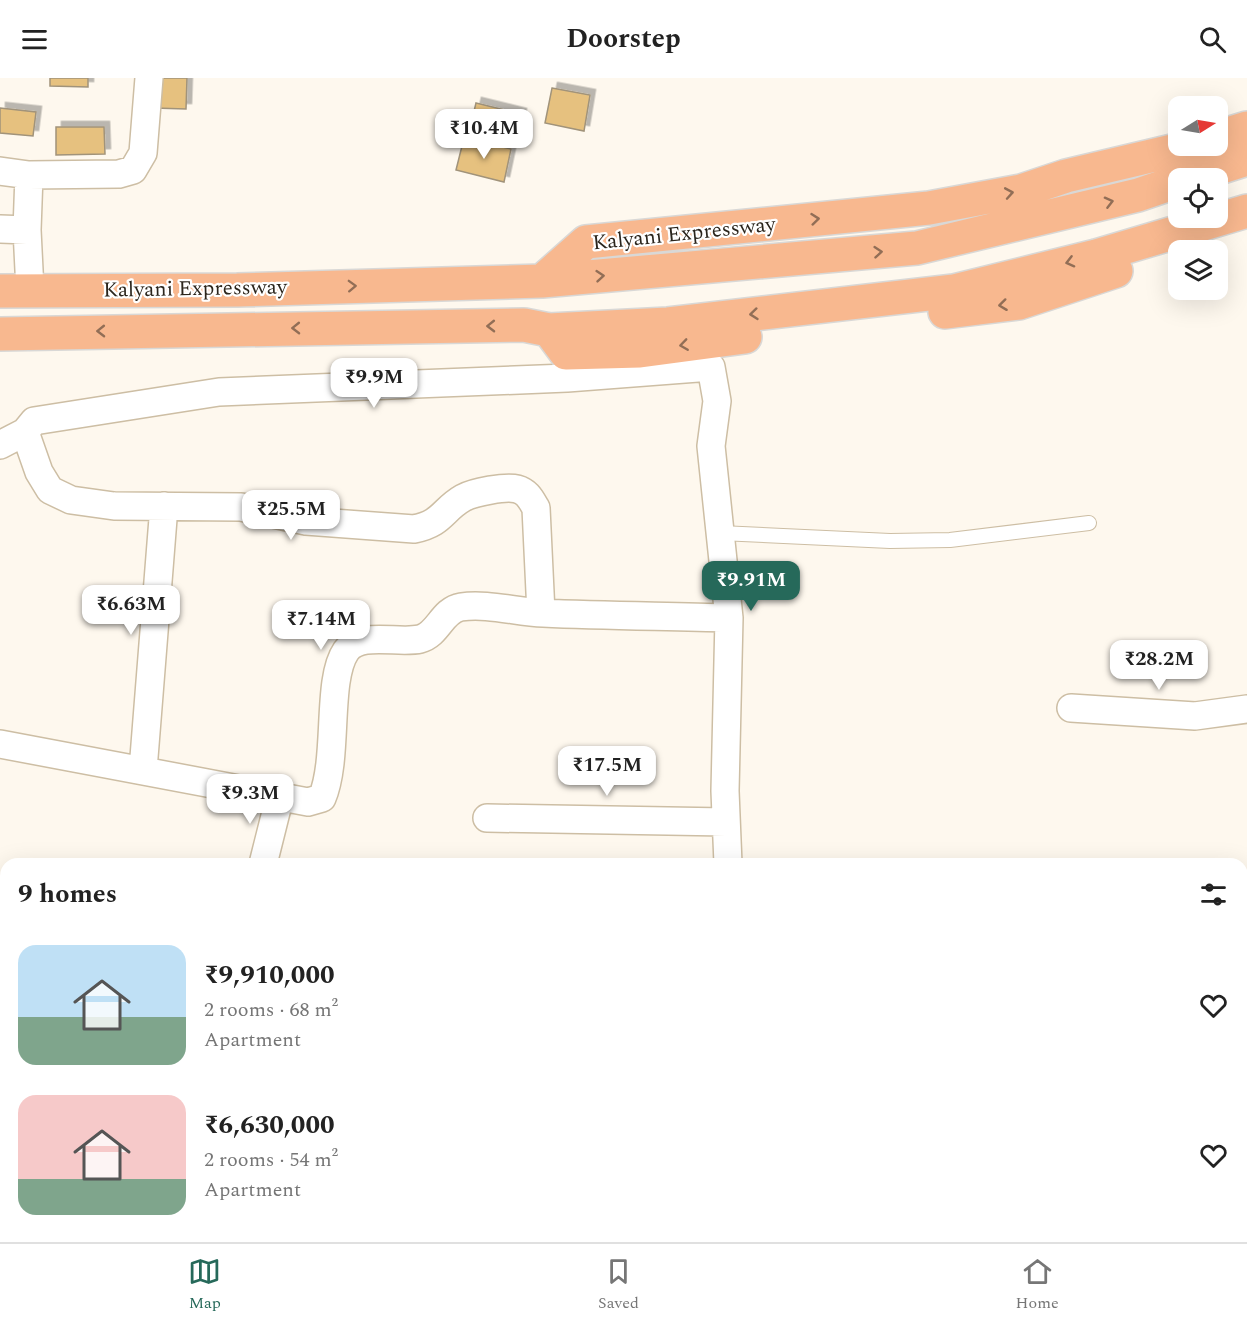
<!DOCTYPE html>
<meta charset="utf-8">
<style>
:root{--surface:#fff;--page:#f2f2f2;--text:#222;--muted:#767676;--line:#e0e0e0;--accent:#26695a}
body{margin:0;font-family:Spectral,serif;background:var(--page);color:var(--text);height:100vh;display:flex;flex-direction:column;font-size:22px;white-space:nowrap}
*{box-sizing:border-box;margin:0}
p{font-size:20px;color:var(--muted)}
.icon{flex:none;width:33px;height:33px;fill:none;stroke:currentColor;stroke-width:2;stroke-linecap:round;stroke-linejoin:round}
.map{position:relative;flex:1;overflow:hidden}
.panel{position:absolute;left:0px;top:780px;width:1248px;height:384px;display:flex;flex-direction:column;background:var(--surface);border-radius:18px 18px 0 0;box-shadow:0 6px 24px #0002}
.panel>*{flex:none}
.needle{width:39px;rotate:79deg}
.tools{position:absolute;left:1168px;top:18px;display:grid;gap:12px}
.tools a{display:grid;place-items:center;width:60px;height:60px;border-radius:12px;background:var(--surface);box-shadow:0 6px 24px #0002;font-size:30px}
.price{position:absolute;translate:-50% -51px;padding:0 14px;border-radius:12px;background:#fff;color:#222;font-size:20px;line-height:39px;filter:drop-shadow(0 2px 3px #0008)}
.price::after{content:'';position:absolute;left:50%;top:36px;width:18px;height:14px;margin-left:-9px;background:inherit;clip-path:polygon(0 0,100% 0,50% 100%)}
.price.selected{background:var(--accent);color:#fff}
ul{padding:0;list-style:none}
li{display:flex;align-items:center;gap:18px;height:150px;padding:0 18px}
li span{display:grid;place-items:center;flex:none;width:168px;height:120px;border-radius:18px;color:#555}
li>.icon{margin-inline-start:auto}
span .icon{width:72px;height:72px;fill:#fffc;stroke-width:1}
li b{font-size:26px}
h2{display:flex;justify-content:space-between;align-items:center;height:72px;padding:0 18px;font-size:26px}
header{display:flex;justify-content:space-between;align-items:center;height:78px;padding:0 18px;background:var(--surface);font-size:27px;font-weight:700}
.tab-bar{display:flex;justify-content:space-around;align-items:center;height:84px;border-top:2px solid var(--line);background:var(--surface);font-size:16px;color:var(--muted)}
.tab-bar a{display:grid;justify-items:center;gap:3px}
.tab-bar .selected{color:var(--accent)}
.map>svg:first-child{display:block}
.building{fill:#e6c17f;stroke:#a1937a;stroke-width:1.5;filter:url(#shadow)}
.lines{fill:none;stroke-linecap:round;stroke-linejoin:round}
.lane-casing{stroke:#cdbea4;stroke-width:16}
.street-casing{stroke:#cdbea4;stroke-width:30}
.secondary-casing{stroke:#cdbea4;stroke-width:36}
.highway-casing{stroke:#d9d8d6;stroke-width:36}
.lane{stroke:#fff;stroke-width:14}
.street{stroke:#fff;stroke-width:27}
.secondary{stroke:#fff;stroke-width:33}
.highway{stroke:#f8b88f;stroke-width:33}
.oneway{stroke:#926e56}
.labels{text-anchor:middle;dominant-baseline:central;stroke-width:4.5;stroke-linejoin:round;paint-order:stroke}
.street-label{font-size:21px;fill:#2b251c;stroke:#fff}
</style>
<header><svg class="icon" aria-label="menu" viewBox="0 0 24 24"><path d="M4 6h16M4 12h16M4 18h16"/></svg>Doorstep<svg class="icon" aria-label="search" viewBox="0 0 24 24"><circle cx="10" cy="10" r="6"/><path d="M15 15l6 6"/></svg></header>
<div class="map">
<svg width="1247" height="1164" viewBox="0 0 1247 1164">
<defs>
<filter id="shadow"><feDropShadow dx="5.5" dy="-5.5" stdDeviation="0" flood-color="#0004"/></filter>
</defs>
<rect width="100%" height="100%" fill="#fef8ee"/>
<path class="building" d="M50,0H88V9L50,8Z
M155,0H187L186,31L154,30Z
M552,10L590,17L584,53L545,45Z
M476,25L521,36L514,66L469,54Z
M0,30L36,34L33,58L0,55Z
M56,49H104L105,76L56,77Z
M464,60L511,71L504,104L456,92Z"/>
<g class="lines">
<g class="lane-casing">
<path id="lane" d="M720,455L890,463L950,462L1089,445"/>
</g>
<g class="street-casing">
<path id="street" d="M0,93L29,97L119,96L133,92L143,75L149,0
M29,97L27,152L30,212
M0,151L27,152
M25,354L39,394L50,412L71,422L114,428L241,429L306,443L414,451C443,445 442,432 463,420C474,414 506,408 517,411C528,414 531,422 536,430L541,535
M0,367L25,354L34,343L219,314L567,300L711,289L717,323L711,368L729,540L725,713L728,786
M1071,630L1195,638L1247,631
M0,666L308,724L322,720C339,680 326,602 346,573C360,553 398,566 420,561C438,557 442,532 461,529C487,525 517,534 543,535C605,538 667,538 729,540
M143,692L164,428
M487,740L726,744
M263,786L280,718
M0,814L6,815
M0,1067L6,1068
M690,1158L700,1164
M45,1164L47,1158"/>
</g>
<g class="secondary-casing">
<path id="secondary" d="M1242,871L1247,870
M375,1164L378,1158"/>
</g>
<g class="highway-casing">
<path id="highway" d="M1218,59L1247,50
M1187,100L1247,81
M542,203L586,164L929,130L1021,113L1066,98L1193,68
M0,213L237,212L542,203L917,170L1138,117L1179,103
M945,234L1019,225L1116,193
M549,252L566,275L640,273L745,259
M0,256L524,247L549,252L668,246L954,213L1096,178L1247,133"/>
</g>
<use href="#lane" class="lane"/>
<use href="#street" class="street"/>
<use href="#secondary" class="secondary"/>
<use href="#highway" class="highway"/>
</g>
<defs><path id="oneway-chevron" d="M-2-3.5L2.5 0L-2 3.5" fill="none" stroke-width="1.6" stroke-linecap="round" stroke-linejoin="round" transform="scale(1.5)"/></defs>
<g class="oneway">
<use href="#oneway-chevron" transform="translate(1009 115) rotate(-10)"/>
<use href="#oneway-chevron" transform="translate(1109 124) rotate(-14)"/>
<use href="#oneway-chevron" transform="translate(815 141) rotate(-6)"/>
<use href="#oneway-chevron" transform="translate(878 174) rotate(-5)"/>
<use href="#oneway-chevron" transform="translate(1070 184) rotate(166)"/>
<use href="#oneway-chevron" transform="translate(600 198) rotate(-5)"/>
<use href="#oneway-chevron" transform="translate(352 208) rotate(-2)"/>
<use href="#oneway-chevron" transform="translate(1003 227) rotate(173)"/>
<use href="#oneway-chevron" transform="translate(754 236) rotate(174)"/>
<use href="#oneway-chevron" transform="translate(491 248) rotate(179)"/>
<use href="#oneway-chevron" transform="translate(296 250) rotate(179)"/>
<use href="#oneway-chevron" transform="translate(101 253) rotate(179)"/>
<use href="#oneway-chevron" transform="translate(684 267) rotate(172)"/>
</g>
<g class="labels">
<g class="street-label">
<text transform="translate(684 156) rotate(-6)">Kalyani Expressway</text>
<text transform="translate(195 211) rotate(-1)">Kalyani Expressway</text>
</g>
</g>
</svg>
<div class="tools">
<a><svg class="needle" viewBox="-14 -14 28 28"><path d="M0-13l5 13h-10z" fill="#e53935"/><path d="M0 13l5-13h-10z" fill="#767676"/></svg></a>
<a><svg class="icon" aria-label="locate" viewBox="0 0 24 24"><circle cx="12" cy="12" r="6"/><path d="M12 2v4M12 18v4M2 12h4M18 12h4"/></svg></a>
<a><svg class="icon" aria-label="layers" viewBox="0 0 24 24"><path d="M12 4l9 5-9 5-9-5zM3 14l9 5 9-5"/></svg></a>
</div>
<b class="price" style="left:484px;top:82px">₹10.4M</b>
<b class="price" style="left:374px;top:331px">₹9.9M</b>
<b class="price" style="left:291px;top:463px">₹25.5M</b>
<b class="price selected" style="left:751px;top:534px">₹9.91M</b>
<b class="price" style="left:131px;top:558px">₹6.63M</b>
<b class="price" style="left:321px;top:573px">₹7.14M</b>
<b class="price" style="left:1159px;top:613px">₹28.2M</b>
<b class="price" style="left:607px;top:719px">₹17.5M</b>
<b class="price" style="left:250px;top:747px">₹9.3M</b>
<section class="panel">
<h2>9 homes<svg class="icon" aria-label="filters" viewBox="0 0 24 24"><path d="M4 7h16M4 17h16"/><circle cx="9" cy="7" r="2"/><circle cx="15" cy="17" r="2"/></svg></h2>
<ul>
<li><span style="background:linear-gradient(#bfe0f5 60%,#7fa58c 0)"><svg class="icon" aria-label="home" viewBox="0 0 24 24"><path d="M3 11l9-7 9 7M6 9v11h12V9"/></svg></span><div><b>₹9,910,000</b><p>2 rooms · 68 m²</p><p>Apartment</p></div><svg class="icon" aria-label="heart" viewBox="0 0 24 24"><path d="M12 20l-8-8c-3-5 5-10 8-4 3-6 11-1 8 4z"/></svg></li>
<li><span style="background:linear-gradient(#f6c9c9 70%,#7fa58c 0)"><svg class="icon" aria-label="home" viewBox="0 0 24 24"><path d="M3 11l9-7 9 7M6 9v11h12V9"/></svg></span><div><b>₹6,630,000</b><p>2 rooms · 54 m²</p><p>Apartment</p></div><svg class="icon" aria-label="heart" viewBox="0 0 24 24"><path d="M12 20l-8-8c-3-5 5-10 8-4 3-6 11-1 8 4z"/></svg></li>
</ul>
</section>
</div>
<nav class="tab-bar">
<a class="selected"><svg class="icon" aria-label="map" viewBox="0 0 24 24"><path d="M3 6l6-2 6 2 6-2v14l-6 2-6-2-6 2zM9 4v14M15 6v14"/></svg>Map</a>
<a><svg class="icon" aria-label="saved" viewBox="0 0 24 24"><path d="M7 4h10v16l-5-4-5 4z"/></svg>Saved</a>
<a><svg class="icon" aria-label="home" viewBox="0 0 24 24"><path d="M3 11l9-7 9 7M6 9v11h12V9"/></svg>Home</a>
</nav>
